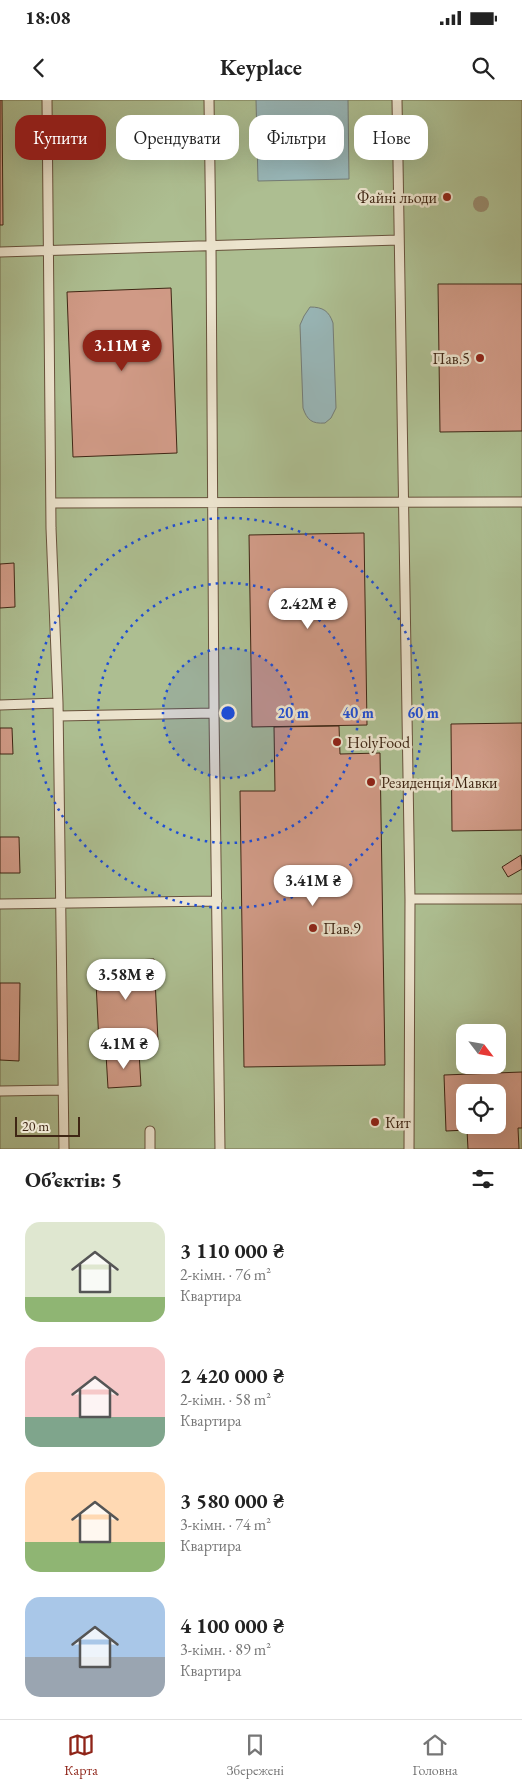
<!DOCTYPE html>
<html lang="uk">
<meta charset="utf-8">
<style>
:root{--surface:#fff;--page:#f2f2f2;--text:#222;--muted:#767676;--line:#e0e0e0;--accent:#8f2418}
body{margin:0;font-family:"EB Garamond",serif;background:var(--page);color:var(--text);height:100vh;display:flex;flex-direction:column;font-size:19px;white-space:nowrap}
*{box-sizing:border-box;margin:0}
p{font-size:16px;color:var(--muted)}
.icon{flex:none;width:28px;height:28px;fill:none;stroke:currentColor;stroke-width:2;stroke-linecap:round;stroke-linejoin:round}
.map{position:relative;height:1049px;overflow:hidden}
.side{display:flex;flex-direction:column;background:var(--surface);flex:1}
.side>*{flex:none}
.top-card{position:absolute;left:15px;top:15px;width:492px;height:45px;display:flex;gap:10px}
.needle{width:32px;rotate:121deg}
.tools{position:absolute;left:456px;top:924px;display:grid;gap:10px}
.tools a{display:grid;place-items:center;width:50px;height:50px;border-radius:10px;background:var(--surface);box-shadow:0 5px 20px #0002;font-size:25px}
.scale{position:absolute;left:15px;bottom:12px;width:65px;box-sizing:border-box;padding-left:5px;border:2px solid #3f2614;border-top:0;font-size:14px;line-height:18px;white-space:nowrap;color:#3f2614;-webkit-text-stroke:4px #ece4ce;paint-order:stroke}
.price{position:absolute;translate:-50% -42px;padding:0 11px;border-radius:18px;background:#fff;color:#222;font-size:16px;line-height:32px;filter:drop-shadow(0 1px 2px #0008)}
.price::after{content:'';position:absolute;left:50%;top:30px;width:15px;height:11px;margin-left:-8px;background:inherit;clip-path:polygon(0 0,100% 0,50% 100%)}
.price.selected{background:var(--accent);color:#fff}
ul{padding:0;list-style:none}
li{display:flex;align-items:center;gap:15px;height:125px;padding:0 25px}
li span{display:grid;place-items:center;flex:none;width:140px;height:100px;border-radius:15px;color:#555}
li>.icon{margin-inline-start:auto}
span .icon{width:60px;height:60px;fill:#fffc;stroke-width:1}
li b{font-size:21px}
h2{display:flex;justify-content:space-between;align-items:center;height:60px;padding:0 25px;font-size:21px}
.tag{padding:0 18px;border-radius:15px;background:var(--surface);box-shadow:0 5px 20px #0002;font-size:18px;line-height:45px}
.tag.selected{background:var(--accent);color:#fff}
.status{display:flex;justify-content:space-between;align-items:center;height:35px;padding:0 25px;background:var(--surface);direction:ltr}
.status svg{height:14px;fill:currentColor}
header{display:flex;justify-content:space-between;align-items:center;height:65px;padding:0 25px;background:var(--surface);font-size:22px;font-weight:700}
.tab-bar{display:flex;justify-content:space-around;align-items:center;height:70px;border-top:1px solid var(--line);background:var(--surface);font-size:14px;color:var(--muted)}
.tab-bar a{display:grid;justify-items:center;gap:2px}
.tab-bar .selected{color:var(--accent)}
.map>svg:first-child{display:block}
.green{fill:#adbe91;stroke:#767252;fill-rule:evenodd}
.water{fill:#98b6b7;stroke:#747c76}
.building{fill:#d09a86;stroke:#3f2614;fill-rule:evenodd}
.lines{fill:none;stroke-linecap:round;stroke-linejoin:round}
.lane-casing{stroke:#68523c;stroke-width:11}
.lane{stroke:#ece4ce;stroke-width:9}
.tree{fill:#978a6d}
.ring{fill:none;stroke:#1d4ed8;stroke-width:2.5;stroke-dasharray:2.5 5}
.poi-dot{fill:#8f2418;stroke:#ece4ce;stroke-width:2}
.labels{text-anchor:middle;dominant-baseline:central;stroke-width:5;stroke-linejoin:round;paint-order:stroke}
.poi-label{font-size:16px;fill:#3f2614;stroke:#ece4ce;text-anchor:start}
.centre{fill:#1d4ed8;stroke:#ece4ce;stroke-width:2.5}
.ring-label{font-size:15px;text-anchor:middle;font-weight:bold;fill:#1d4ed8;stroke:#ece4ce;stroke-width:5;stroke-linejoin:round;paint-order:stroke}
</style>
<div class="status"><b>18:08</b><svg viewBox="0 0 49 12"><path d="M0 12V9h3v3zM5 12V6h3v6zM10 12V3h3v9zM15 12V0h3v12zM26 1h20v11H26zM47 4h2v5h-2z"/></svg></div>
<header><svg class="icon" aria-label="back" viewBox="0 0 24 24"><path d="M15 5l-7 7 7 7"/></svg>Keyplace<svg class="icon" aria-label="search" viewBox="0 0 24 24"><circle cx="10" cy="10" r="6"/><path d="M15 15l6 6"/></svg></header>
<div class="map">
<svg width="522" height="1049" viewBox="0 0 522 1049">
<rect width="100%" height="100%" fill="#e2d5b3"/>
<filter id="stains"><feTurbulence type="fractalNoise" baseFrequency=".004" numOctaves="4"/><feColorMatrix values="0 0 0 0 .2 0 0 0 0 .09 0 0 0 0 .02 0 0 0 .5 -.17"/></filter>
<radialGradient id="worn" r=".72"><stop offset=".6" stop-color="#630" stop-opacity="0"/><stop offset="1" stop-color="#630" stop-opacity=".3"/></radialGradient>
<path class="green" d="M0,0H522V1049H0ZM465,932H498V965H465ZM465,992H498V1025H465Z"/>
<path class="water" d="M256,0H348L349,79L258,81Z
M310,207C323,207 329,211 333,223L336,308L331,318L325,323C312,324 307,320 303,308L300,225L304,216Z"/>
<path class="building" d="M0,0H2L3,125H0Z
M438,184H522V331L440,332Z
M171,188L177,353L73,357L67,192Z
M364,433L367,625L252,627L249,435Z
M14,463L15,507L0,508V464Z
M522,623V730L452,731L451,624Z
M339,626L340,654L380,653L385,965L244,967L240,691H275L274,627Z
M0,628H12L13,654H0Z
M0,737H19L20,773H0Z
M521,755L522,769L508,777L502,767Z
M154,859L158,940L99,943L95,862Z
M0,883H20L19,961L0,960Z
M139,952L141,986L108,988L106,954Z
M522,972V1028H518L519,1049H468L467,1030L446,1031L444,975ZM465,992H498V1025H465Z"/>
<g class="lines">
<g class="lane-casing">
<path id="lane" d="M47,0L51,428L58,603L64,1049
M209,0L211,146L214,613L220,1049
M397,0L410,799L409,1049
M0,152L399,140
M52,403L522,402
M0,605L58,603
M59,616L214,613
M410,799H522
M0,804L217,801
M0,991L63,990
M150,1049V1031"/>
</g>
<use href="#lane" class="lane"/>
</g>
<circle class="tree" cx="481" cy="104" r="8"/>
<circle cx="228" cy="613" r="65" fill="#1d4ed8" fill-opacity=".12"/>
<g class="ring">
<circle cx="228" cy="613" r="65"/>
<circle cx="228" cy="613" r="130"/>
<circle cx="228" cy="613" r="195"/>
</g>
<g class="poi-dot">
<circle cx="447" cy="97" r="5"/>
<circle cx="480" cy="258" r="5"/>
<circle cx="337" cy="642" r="5"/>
<circle cx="371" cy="682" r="5"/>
<circle cx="313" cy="828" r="5"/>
<circle cx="375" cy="1022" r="5"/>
</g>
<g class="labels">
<g class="poi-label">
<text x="437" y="97" text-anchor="end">Файні льоди</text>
<text x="470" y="258" text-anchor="end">Пав.5</text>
<text x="347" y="642">HolyFood</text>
<text x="381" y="682">Резиденція Мавки</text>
<text x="323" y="828">Пав.9</text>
<text x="385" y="1022">Кит</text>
</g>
</g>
<circle cx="228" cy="613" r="8" class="centre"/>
<g class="ring-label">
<text x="293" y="618">20 m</text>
<text x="358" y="618">40 m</text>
<text x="423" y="618">60 m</text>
</g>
<rect width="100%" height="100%" filter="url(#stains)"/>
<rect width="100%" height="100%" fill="url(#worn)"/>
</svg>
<div class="tools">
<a><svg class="needle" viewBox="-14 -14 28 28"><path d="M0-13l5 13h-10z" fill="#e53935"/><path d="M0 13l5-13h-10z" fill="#767676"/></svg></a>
<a><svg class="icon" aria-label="locate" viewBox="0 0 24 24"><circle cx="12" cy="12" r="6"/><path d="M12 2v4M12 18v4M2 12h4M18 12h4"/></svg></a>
</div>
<div class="scale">20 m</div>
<b class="price selected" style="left:122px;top:272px">3.11M ₴</b>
<b class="price" style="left:308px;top:530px">2.42M ₴</b>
<b class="price" style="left:313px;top:807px">3.41M ₴</b>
<b class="price" style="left:126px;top:901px">3.58M ₴</b>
<b class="price" style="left:124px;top:970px">4.1M ₴</b>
<div class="top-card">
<a class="tag selected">Купити</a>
<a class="tag">Орендувати</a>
<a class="tag">Фільтри</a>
<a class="tag">Нове</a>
</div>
</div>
<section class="side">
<h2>Об’єктів: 5<svg class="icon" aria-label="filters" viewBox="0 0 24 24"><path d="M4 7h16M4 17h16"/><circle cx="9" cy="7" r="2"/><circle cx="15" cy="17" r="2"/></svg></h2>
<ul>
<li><span style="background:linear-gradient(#dfe7d0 75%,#8fb573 0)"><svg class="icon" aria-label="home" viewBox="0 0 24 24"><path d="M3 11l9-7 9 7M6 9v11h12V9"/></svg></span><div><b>3 110 000 ₴</b><p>2-кімн. · 76 m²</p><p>Квартира</p></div></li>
<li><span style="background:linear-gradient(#f6c9c9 70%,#7fa58c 0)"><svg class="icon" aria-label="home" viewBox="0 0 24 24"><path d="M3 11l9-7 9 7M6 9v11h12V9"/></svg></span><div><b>2 420 000 ₴</b><p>2-кімн. · 58 m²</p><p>Квартира</p></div></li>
<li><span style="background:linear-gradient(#ffd9b3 70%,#8fb573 0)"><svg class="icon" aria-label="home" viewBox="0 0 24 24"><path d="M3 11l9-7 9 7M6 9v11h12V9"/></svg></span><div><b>3 580 000 ₴</b><p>3-кімн. · 74 m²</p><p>Квартира</p></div></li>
<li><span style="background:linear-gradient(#a9c7e8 60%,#9aa5b1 0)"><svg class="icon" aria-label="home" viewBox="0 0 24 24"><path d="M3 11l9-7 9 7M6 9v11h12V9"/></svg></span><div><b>4 100 000 ₴</b><p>3-кімн. · 89 m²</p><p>Квартира</p></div></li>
</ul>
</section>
<nav class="tab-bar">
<a class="selected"><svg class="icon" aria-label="map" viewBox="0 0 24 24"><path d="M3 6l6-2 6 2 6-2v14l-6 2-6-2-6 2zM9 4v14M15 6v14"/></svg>Карта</a>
<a><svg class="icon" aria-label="saved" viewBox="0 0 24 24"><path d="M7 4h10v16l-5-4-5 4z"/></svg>Збережені</a>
<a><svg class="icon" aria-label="home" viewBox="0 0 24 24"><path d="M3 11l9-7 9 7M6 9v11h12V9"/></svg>Головна</a>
</nav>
